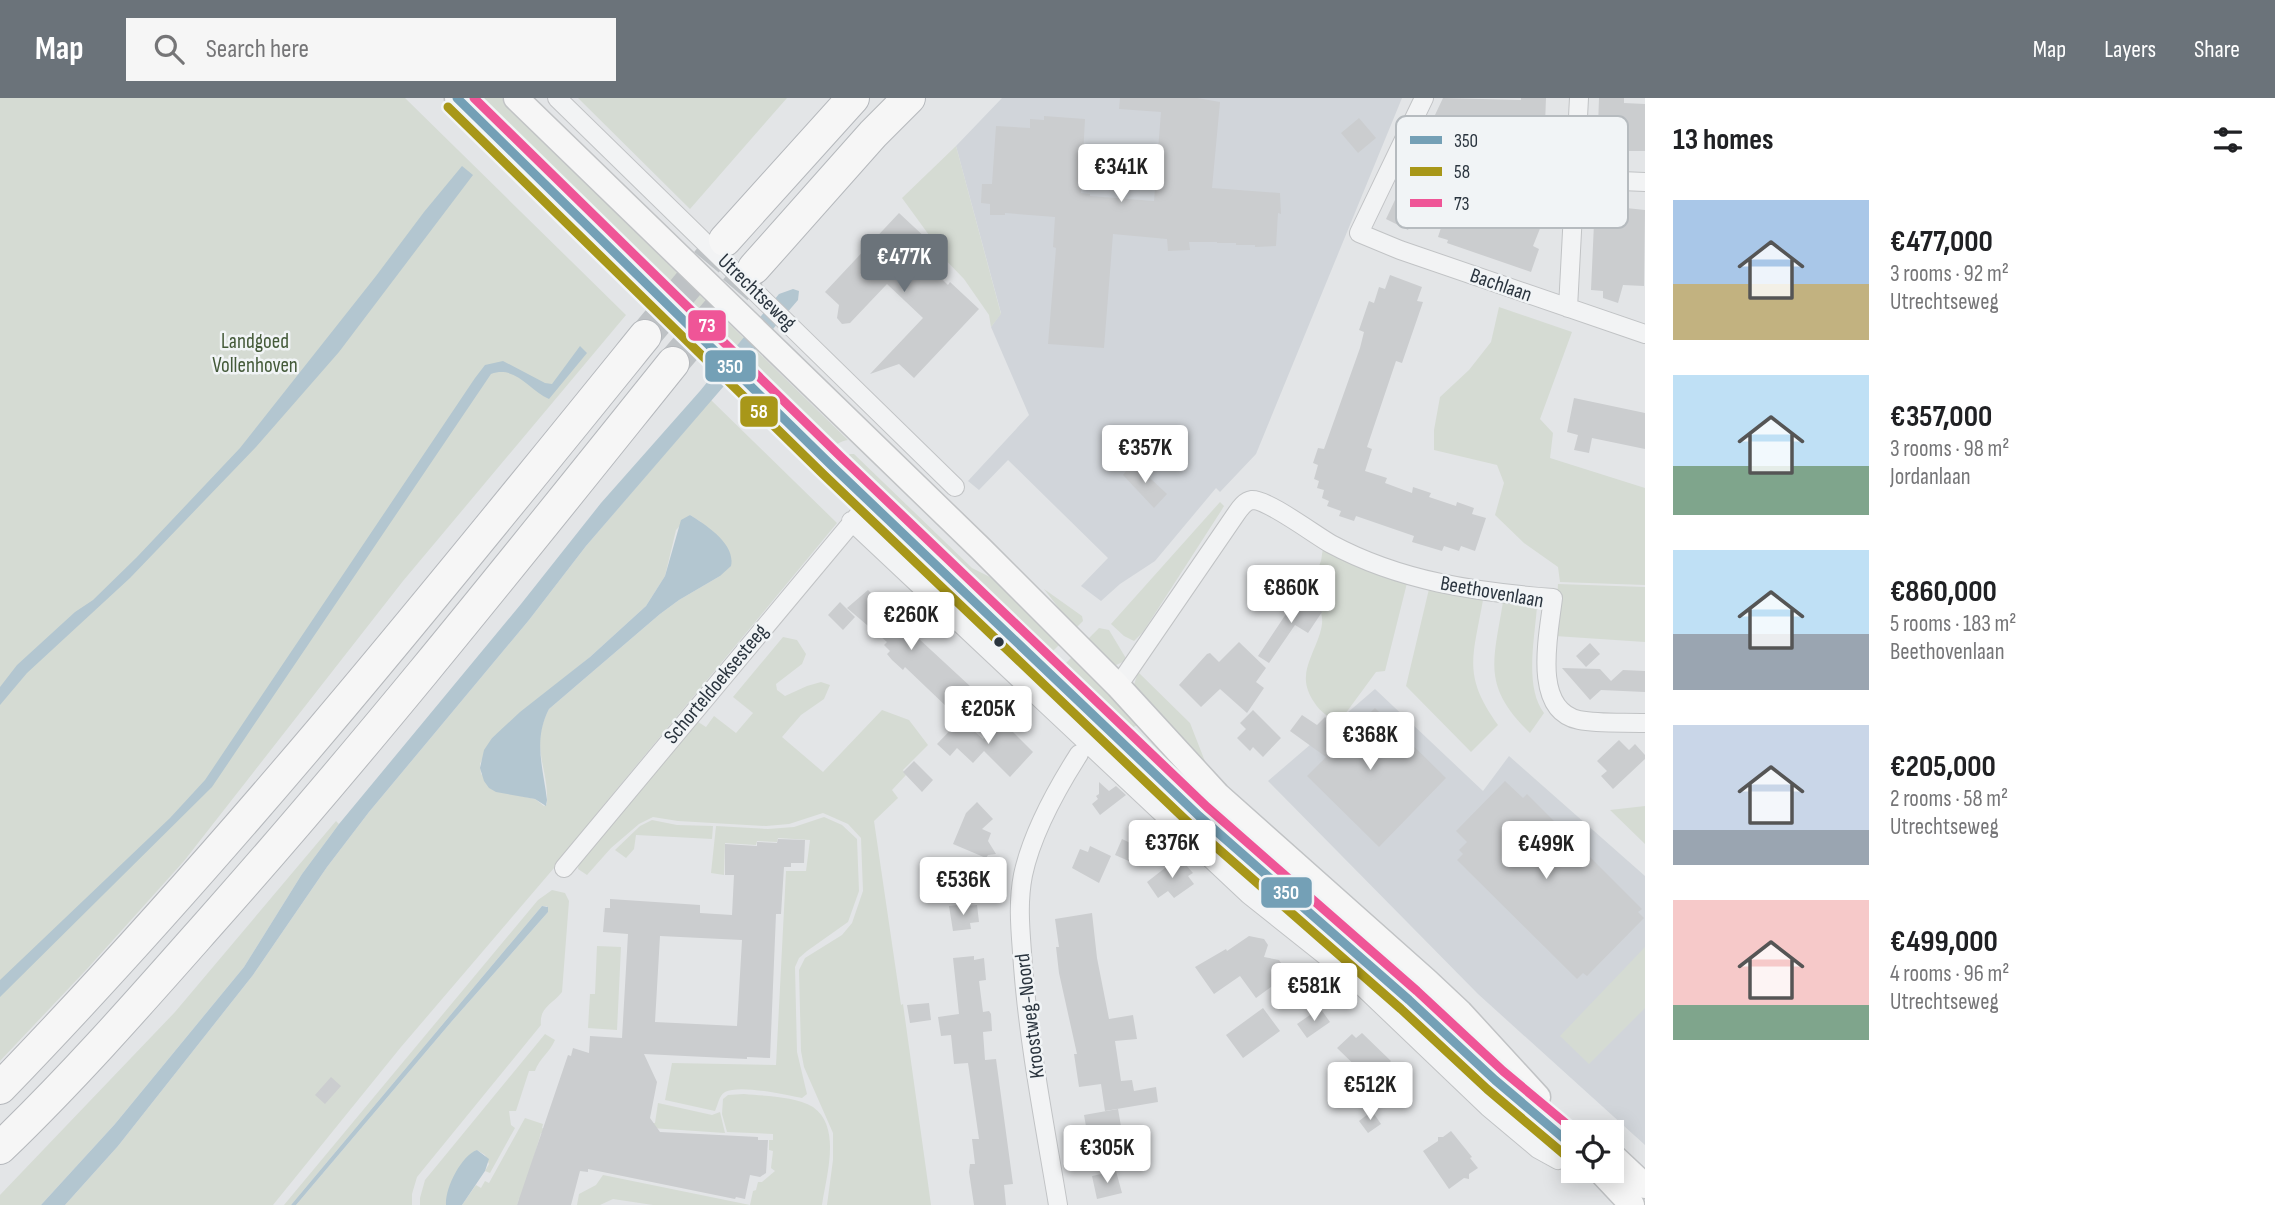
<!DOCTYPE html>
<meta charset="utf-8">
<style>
:root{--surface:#fff;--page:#f6f6f6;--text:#202124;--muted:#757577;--accent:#6b737a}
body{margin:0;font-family:"Sofia Sans Condensed",sans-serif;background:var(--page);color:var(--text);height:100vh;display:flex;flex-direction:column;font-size:26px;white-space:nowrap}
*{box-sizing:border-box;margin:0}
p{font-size:23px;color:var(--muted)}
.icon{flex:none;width:38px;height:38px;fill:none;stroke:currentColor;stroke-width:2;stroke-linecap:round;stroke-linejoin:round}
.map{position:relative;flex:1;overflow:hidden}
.sheet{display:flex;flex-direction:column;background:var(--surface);width:630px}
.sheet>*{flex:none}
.fabs{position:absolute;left:1561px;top:1022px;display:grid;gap:14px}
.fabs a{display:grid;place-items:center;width:63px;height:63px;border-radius:0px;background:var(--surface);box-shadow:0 4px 18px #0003;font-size:35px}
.price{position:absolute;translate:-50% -60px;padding:0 16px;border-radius:7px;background:#fff;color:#222;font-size:23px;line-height:46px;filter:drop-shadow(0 2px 4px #0008)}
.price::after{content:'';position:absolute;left:50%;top:42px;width:21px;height:16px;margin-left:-10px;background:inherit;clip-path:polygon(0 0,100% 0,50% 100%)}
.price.selected{background:var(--accent);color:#fff}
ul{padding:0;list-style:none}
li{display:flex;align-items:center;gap:21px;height:175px;padding:0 28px}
li span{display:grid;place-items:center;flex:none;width:196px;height:140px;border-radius:0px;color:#555}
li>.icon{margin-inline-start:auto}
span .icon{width:84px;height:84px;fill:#fffc;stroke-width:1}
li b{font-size:30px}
h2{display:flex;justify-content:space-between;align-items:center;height:84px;padding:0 28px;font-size:30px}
header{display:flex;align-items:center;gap:42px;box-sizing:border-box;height:98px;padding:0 35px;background:var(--accent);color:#fff}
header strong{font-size:33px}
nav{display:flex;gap:38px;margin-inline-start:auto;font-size:24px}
.search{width:490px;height:63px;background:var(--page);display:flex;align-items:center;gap:18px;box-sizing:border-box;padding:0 24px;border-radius:0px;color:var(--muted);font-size:26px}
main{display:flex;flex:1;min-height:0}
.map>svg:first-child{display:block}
.built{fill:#d1d5da}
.green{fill:#d5dbd3;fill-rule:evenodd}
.water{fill:#b3c6d0}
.building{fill:#cbcdcf;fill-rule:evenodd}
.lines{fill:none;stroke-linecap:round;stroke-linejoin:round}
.motorway-tunnel{stroke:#bec2c5;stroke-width:32;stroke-dasharray:32 16;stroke-linecap:butt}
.minor-casing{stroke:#c1c3c5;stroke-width:20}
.secondary-casing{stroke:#c1c3c5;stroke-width:27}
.motorway-casing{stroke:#b5b8bc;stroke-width:34}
.minor{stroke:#f2f3f4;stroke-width:18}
.secondary{stroke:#f6f6f6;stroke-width:24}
.motorway{stroke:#f6f6f6;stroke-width:32}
.bus-1-casing{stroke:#f1f4f6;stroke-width:14}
.bus-2-casing{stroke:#f1f4f6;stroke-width:14}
.bus-3-casing{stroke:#f1f4f6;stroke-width:14}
.bus-1{stroke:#74a0b6;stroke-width:9}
.bus-2{stroke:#a89719;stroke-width:9}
.bus-3{stroke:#ef5597;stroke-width:9}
.bus-dot{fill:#2b353f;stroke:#f1f4f6;stroke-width:2.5}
.labels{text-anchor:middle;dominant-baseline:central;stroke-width:5;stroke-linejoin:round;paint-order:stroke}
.street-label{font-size:21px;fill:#2b353f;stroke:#f1f4f6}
.park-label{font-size:21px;fill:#445a39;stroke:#f1f4f6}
.key{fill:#f1f4f6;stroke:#b6bbbf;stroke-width:2}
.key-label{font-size:19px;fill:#2b353f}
.line-badge{stroke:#f1f4f6;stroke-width:2.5}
.badge-label{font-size:19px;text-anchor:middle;font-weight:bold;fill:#fff}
</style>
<header>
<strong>Map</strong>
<div class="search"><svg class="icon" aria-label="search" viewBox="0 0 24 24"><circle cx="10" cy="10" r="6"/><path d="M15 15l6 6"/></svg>Search here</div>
<nav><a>Map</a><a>Layers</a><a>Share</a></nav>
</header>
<main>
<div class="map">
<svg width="1645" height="1107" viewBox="0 0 1645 1107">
<rect width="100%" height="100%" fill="#e3e5e7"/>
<path class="built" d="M1002,0H1402L1256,356L1220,394L1216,390L1155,463L1120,486L1101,503L1081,488L1108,460L1008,362L979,392L968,383L1029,317L991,229L1001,215L956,48Z
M1375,591L1483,693L1509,658L1645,778V1047L1478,896L1268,683Z"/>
<path class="green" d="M0,0H405L626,217L403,483L184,763L87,871L0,963Z
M482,0H502L626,125L848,342C841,343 834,346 833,354H829L732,246Z
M578,0H787L690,111Z
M956,48L1001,216L991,229L989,217L964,181L937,153L931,136L929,137L902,100Z
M1499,209L1572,234L1540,321L1553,335L1550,360L1645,390V487L1560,484L1558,469L1524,445L1495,417L1504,385L1497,367L1434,352V332L1440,299L1469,272L1491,244Z
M711,302L837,425L597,715L578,742L401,949L273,1107H65L118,1048L253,877L327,769L369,714L529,522L586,448ZM690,417L701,424L720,478L679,502L660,516L549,611C529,650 549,668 547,706L544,708L535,701L502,694L481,676L480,666L492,640L590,559L646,508L665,478L676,432Z
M850,356H854L972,470L1000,484L1061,545L1043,563L843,367V361Z
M1220,404L1224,408L1221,413L1143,534L1134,543L1124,538L1111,526Z
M1323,450L1407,485L1385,573L1376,574L1340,623C1329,620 1320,614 1314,604C1309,597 1305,587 1306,578C1308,550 1342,517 1305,499L1303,491L1315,478L1321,463Z
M1558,486L1645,489V544L1555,538Z
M1044,491L1082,518L1083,523L1075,531Z
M1429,491L1483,502C1473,559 1462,577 1498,627L1471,654L1406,588Z
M1503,504L1537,508C1535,539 1524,589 1544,615L1530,635C1482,588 1493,565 1503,504Z
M1099,530L1109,532L1127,562L1114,568L1087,542Z
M783,539L797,542L806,556L802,566L776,586L777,592L785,598L807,588L821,584L830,587L824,601L801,617L782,639L823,674L882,612L909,622L928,647L903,672L906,677L892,692L898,700L874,723L901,907L903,906L931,1107H827L833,1062V1035L804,969L801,953L799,872L805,860L842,837L852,825L863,793L861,740L848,726L823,715L789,726L766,728L678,723L653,719L639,726L611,750L587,777L578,771L579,764L695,622L706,629L714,618L736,635L753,615L733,599Z
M1074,557L1140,628H1135L1125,637L1056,575Z
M1138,574L1190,625L1206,666L1199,663L1133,590Z
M1049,583L1251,772L1247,778L1243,779L1238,776L1042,594V590Z
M1148,648L1199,700H1210L1413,885L1409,887L1359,842H1348L1142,650Z
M1645,708V746L1610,712Z
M824,719L842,727L857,741L859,793L848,824L807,853L799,860L795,869L797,954L807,996L802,1000C785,997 740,986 725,994C719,997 718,1007 715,1013L665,1002L672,965L776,967L786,773H806L810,742L778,740L777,744L757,743L756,747L725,745L724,777L711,775L716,728L768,731L794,729Z
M652,722L677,727L713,728L712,741L636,737L634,751L626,760L615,752L640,728Z
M336,723L339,726L302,776L244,869L115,1026L41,1107H0V1097L175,914Z
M552,792L565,795L569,803L562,894C553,906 539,909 541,927L417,1079L412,1096V1107H296L452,923L548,814L547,808H542L291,1107H284L538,802Z
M597,848L621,849L617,932L588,930L590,896H595Z
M1645,849V910L1589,966L1560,938Z
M545,936L555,942C550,954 539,961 535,973H529L516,1013H509L511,1027L515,1030L490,1075L485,1073L489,1066L485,1057L477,1052L446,1103V1107H420V1100L425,1082Z
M744,996C765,998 795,998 813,1009C842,1029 826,1079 822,1107H653L613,1101L600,1107H577L579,1096L596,1087L603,1077L750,1107L753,1093L756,1092L758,1084H762L775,1073L771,1070L773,1053L769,1052V1042H773V1036L727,1034L722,1016L723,1001L728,997Z
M658,1005L712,1017L720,1014L725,1035L651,1030V1025H655Z
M525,1020L543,1026L542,1030L545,1031L544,1035H541L521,1102L519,1101L517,1107H462L478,1084L476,1087L481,1090L485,1083L489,1085Z"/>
<path class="water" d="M462,68L473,77L339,254L256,349L130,480L27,575L0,607V589L17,567L75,514L93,502L137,459L240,350L376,178L424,114Z
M793,191L799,193L798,202L586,448L529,522L369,714L327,769L253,877L118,1048L65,1107H41L115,1026L244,869L302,776L339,726L521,506L601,405L700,293L779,196Z
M580,248L587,255L549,301C529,292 516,267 491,276L212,689L0,899V882L170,720L205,682L475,280L485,267L503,263L545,285L552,286Z
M690,417C706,427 736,446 731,468L720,478L679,502L660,516L549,611C533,642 543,669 547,702L546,708L535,701L496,694L489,690L484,683L480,670L484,652L492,640L520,614L590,559L646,508L665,478L681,422Z
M542,808L548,809V814L452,923L296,1107H291Z
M477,1052L489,1061L485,1073L462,1107H446C445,1090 461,1058 477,1052Z"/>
<path class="building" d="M1120,0H1197L1220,4L1212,90L1280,95L1281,116L1278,115L1276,148L1255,149V147H1236V145H1217V144H1189L1190,152L1168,153L1167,141L1113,136L1104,250L1048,246L1056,150L1053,149L1055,119L1005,115V117H990V106L981,105L982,86H992L996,28L1030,30V21L1044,22V18L1085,21L1081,95L1090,96V98L1154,103L1161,14L1119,11Z
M1443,0L1521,2V0H1546L1541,128L1533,148L1539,151L1531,174L1447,145L1448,142L1438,139L1474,29L1460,23L1408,132L1386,121ZM1478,61L1518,62L1516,111L1480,98L1487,83Z
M1599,0H1624V5L1645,6V53H1622V59L1597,58Z
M1359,20L1376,40L1358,55L1341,35Z
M1609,96L1625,97L1626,110L1645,112L1644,188L1623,187L1618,205L1603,200V193L1591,192L1595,103H1609Z
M899,115L928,142L915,155L948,187L950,184L979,211L914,280L899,266L870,276L923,220L887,186L850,225L842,226L837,220L839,207L825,194Z
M1390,177L1422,189L1417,203L1423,204L1402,265L1396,263L1367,349L1372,351L1365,373L1387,380L1385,385L1412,395L1413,389L1431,395L1429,399L1456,408L1457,404L1474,410L1472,416L1486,420L1475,453L1461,448L1459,453L1444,448L1442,453L1412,444L1414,438L1356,418L1354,423L1339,418L1341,413L1327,408L1329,403L1322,400L1324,392L1317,390L1319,383L1314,381L1318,367L1313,365L1318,350L1324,351L1360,250L1364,234L1359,232L1369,203L1374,205L1379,189L1385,191Z
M1574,300L1645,315V351L1592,340L1589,355L1574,352L1578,337L1567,334Z
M1133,364L1167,396L1154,410L1123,377Z
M868,492L883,507L880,509L903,530L905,528L971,589L949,611L905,569L903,572L892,562L887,556L890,553L884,547L887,544L847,510Z
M1295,495L1322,514L1308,535L1295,527L1269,565L1258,558L1290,510L1286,508Z
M840,504L855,519L843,532L828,517Z
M1239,544L1266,570L1256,584L1264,590L1247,615L1220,591L1201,609L1179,587L1207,556L1210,555L1219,564Z
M1590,545L1600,556L1586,569L1576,558Z
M1562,570L1600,571L1611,583L1623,572L1645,573V594L1601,592L1590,602Z
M1375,610L1446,680L1379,749L1307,678L1326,659L1290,633L1302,617L1317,627L1325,619L1346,638Z
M1253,612L1281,640L1263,659L1253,649L1250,653L1237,640L1246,631L1240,625Z
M961,621L983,641L1002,623L1033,654L1010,679L984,653L973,665L957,650L950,658L937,646Z
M1619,642L1629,652L1635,646L1645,657V661L1613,691L1601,678L1607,673L1597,663Z
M914,663L933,682L922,694L903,674Z
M1505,683L1523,700L1527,696L1642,811L1638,814L1644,820L1587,878L1583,875L1577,881L1457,762L1463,756L1459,752L1467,744L1456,733Z
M1099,684L1109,693L1116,688L1126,697L1100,717L1092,706L1098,701L1096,698L1099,696Z
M977,704L993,721L982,731L991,735L988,743L996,756L988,757L986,760L953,746L966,715Z
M778,741L805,742L804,765H791V769H784L781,816H776L770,960L747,959V961L644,956L657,984L650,1020L660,1034L758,1039V1042H768L766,1075L760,1079L750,1077L745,1101L736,1099L735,1101L588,1071V1074L580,1073L571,1107H517L568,957L571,958L573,950L589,955L590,938L622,940L628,836L603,834L605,810H610V801L700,807V815L732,817L734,777H725V746L757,748V744L777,745ZM660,838L742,842L737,928L655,924Z
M1122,741L1145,752L1138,767L1115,757Z
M1090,748L1111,758L1099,785L1072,770L1080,751L1088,754Z
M1179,759L1193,775L1188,778L1194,786L1174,800L1168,793L1158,800L1147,784Z
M966,806V808L977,807L979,824L970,825L971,831L953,833L949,808Z
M1092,815L1097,860L1109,921L1133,917L1137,941L1115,943L1121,983L1132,982L1134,993L1156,989L1158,1004L1105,1013L1101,986L1079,989L1074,956H1077L1059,875L1056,849H1059L1055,821Z
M1249,838L1264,841L1268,847L1264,859L1279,862L1283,868L1278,884L1256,900L1240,878L1214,896L1195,869L1226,851L1227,853Z
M974,858V862L984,860L986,882L979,883L983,914L989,913L991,916L992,933L983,934L985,962L996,961L1013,1086L1004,1087L1006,1107H974L969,1074L970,1066H975L972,1041H979L968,965L954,966L951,937L941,938L938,919L959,916L953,860Z
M929,905L931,922L910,925L907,907Z
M1263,910L1280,933L1243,960L1226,937Z
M1320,910L1330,924L1307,940L1297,926Z
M1362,935L1391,963L1371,983L1337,950L1352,936L1356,940Z
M331,979L341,988L325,1006L315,997Z
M1118,1011L1126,1057L1104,1062L1101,1049L1090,1051L1084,1017Z
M1372,1013L1381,1026L1368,1035L1359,1023Z
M1451,1033L1472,1059L1470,1060L1478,1070L1469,1076V1081L1464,1080L1449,1091L1423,1053L1438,1043V1039H1443Z
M1116,1073L1122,1095L1097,1101L1092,1078Z"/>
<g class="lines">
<path class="motorway-tunnel" d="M645,238L725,142
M673,265L754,170"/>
<g class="minor-casing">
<path id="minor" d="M557,0L955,389
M1424,0L1359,135L1400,152L1645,236
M1574,81L1645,84
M1568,210L1579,0
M851,423L1249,797L1352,879L1488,1009L1538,1051L1558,1062L1573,1049
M1118,588L1236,416C1240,410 1245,403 1252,402C1267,401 1315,437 1331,446C1400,483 1475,494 1553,500C1549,535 1531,612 1579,622C1600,626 1624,624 1645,625
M564,770L860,415
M1058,1107C1045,1028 1029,948 1023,868C1021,837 1017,808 1023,777C1032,735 1056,692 1079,656"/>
</g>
<g class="secondary-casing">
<path id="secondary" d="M457,0L831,367L1127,650L1199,718L1409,902L1495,982L1573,1048
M516,0L981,451L1118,588L1218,697L1427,883L1460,914L1538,999
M1612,1057L1645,1088
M1600,1073L1632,1107"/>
</g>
<g class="motorway-casing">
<path id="motorway" d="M725,142L853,0
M754,170L873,36L909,0
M0,990C230,752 437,495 645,238
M0,1050C75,978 143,900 212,822C372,642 522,453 673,265"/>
</g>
<use href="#minor" class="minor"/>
<use href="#secondary" class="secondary"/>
<use href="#motorway" class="motorway"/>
<g class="bus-1-casing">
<path id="bus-1" d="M457,0L831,367L1199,718L1409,902L1495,982L1573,1048"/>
</g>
<g class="bus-2-casing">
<path id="bus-2" d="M448,9L823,376L1191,727L1401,911L1487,991L1565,1057"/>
</g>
<g class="bus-3-casing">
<path id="bus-3" d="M474,0L840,358L1207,709L1417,893L1503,973L1576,1034"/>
</g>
<use href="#bus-1" class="bus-1"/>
<use href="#bus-2" class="bus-2"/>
<use href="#bus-3" class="bus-3"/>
</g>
<circle class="bus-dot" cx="999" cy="544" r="6"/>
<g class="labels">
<g class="street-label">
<text transform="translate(1501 187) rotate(19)">Bachlaan</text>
<text transform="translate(757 194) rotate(44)">Utrechtseweg</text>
<text transform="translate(1492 494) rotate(10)">Beethovenlaan</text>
<text transform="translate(716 586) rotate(-50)">Schorteldoeksesteeg</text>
<text transform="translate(1030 918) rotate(-97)">Kroostweg-Noord</text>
</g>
<g class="park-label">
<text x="255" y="243">Landgoed<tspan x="255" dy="24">Vollenhoven</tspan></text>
</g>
</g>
<rect x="1396" y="18" width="232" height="112" rx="10" class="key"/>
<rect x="1410" y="38" width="32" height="8" fill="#74a0b6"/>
<rect x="1410" y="69" width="32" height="9" fill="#a89719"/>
<rect x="1410" y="101" width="32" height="8" fill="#ef5597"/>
<g class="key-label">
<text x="1454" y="49">350</text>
<text x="1454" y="80">58</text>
<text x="1454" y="112">73</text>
</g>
<g class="line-badge">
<rect x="687" y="211" width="40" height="33" rx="7" fill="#ef5597"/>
<rect x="704" y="251" width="53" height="34" rx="7" fill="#74a0b6"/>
<rect x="739" y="297" width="40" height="33" rx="7" fill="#a89719"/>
<rect x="1260" y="778" width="53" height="33" rx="7" fill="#74a0b6"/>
</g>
<g class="badge-label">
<text x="707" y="234">73</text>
<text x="730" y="275">350</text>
<text x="759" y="320">58</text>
<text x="1286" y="801">350</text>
</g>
</svg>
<div class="fabs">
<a><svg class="icon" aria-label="locate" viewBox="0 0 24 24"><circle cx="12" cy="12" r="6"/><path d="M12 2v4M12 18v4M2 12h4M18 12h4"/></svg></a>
</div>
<b class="price" style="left:1121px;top:106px">€341K</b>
<b class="price selected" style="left:904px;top:196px">€477K</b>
<b class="price" style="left:1145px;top:387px">€357K</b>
<b class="price" style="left:1291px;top:527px">€860K</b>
<b class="price" style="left:911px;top:554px">€260K</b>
<b class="price" style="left:988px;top:648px">€205K</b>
<b class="price" style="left:1370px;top:674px">€368K</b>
<b class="price" style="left:1172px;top:782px">€376K</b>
<b class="price" style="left:1546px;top:783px">€499K</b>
<b class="price" style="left:963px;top:819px">€536K</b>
<b class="price" style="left:1314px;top:925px">€581K</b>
<b class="price" style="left:1370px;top:1024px">€512K</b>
<b class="price" style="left:1107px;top:1087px">€305K</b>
</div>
<section class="sheet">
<h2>13 homes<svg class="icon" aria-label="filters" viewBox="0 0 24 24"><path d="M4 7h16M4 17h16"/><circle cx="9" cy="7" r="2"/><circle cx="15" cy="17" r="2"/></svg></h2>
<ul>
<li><span style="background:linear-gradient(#a9c7e8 60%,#c2b280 0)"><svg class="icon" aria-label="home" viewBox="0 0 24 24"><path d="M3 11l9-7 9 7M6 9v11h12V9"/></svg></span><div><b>€477,000</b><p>3 rooms · 92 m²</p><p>Utrechtseweg</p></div></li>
<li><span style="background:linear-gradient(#bfe0f5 65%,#7fa58c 0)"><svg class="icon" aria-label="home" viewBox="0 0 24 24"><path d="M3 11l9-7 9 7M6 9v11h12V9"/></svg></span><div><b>€357,000</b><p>3 rooms · 98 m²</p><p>Jordanlaan</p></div></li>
<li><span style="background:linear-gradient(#bfe0f5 60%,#9aa5b1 0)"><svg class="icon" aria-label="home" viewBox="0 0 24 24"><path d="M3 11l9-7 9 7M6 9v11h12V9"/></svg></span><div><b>€860,000</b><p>5 rooms · 183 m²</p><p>Beethovenlaan</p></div></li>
<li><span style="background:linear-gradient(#c9d6e8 75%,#9aa5b1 0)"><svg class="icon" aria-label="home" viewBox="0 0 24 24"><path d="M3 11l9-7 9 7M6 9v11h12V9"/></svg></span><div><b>€205,000</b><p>2 rooms · 58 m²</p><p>Utrechtseweg</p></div></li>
<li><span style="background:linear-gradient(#f6c9c9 75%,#7fa58c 0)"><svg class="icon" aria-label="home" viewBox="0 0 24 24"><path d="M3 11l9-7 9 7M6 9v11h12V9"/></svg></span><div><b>€499,000</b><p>4 rooms · 96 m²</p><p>Utrechtseweg</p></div></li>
</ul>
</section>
</main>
